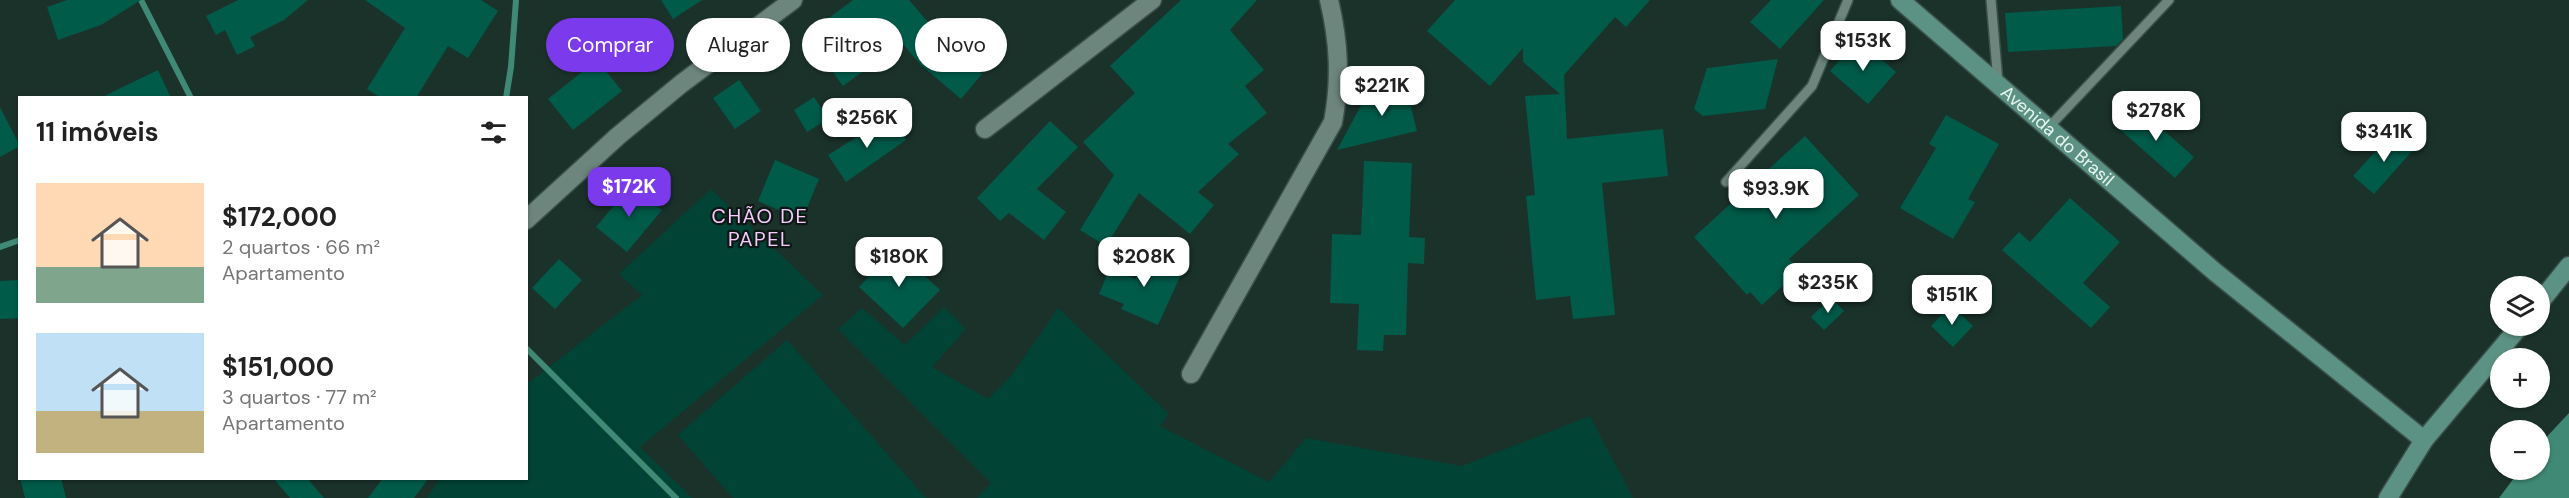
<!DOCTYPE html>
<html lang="pt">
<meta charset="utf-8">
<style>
:root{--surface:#fff;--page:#f2f2f2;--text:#222;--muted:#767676;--accent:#7c3aed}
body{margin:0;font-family:"DM Sans",sans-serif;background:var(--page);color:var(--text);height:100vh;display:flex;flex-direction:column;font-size:22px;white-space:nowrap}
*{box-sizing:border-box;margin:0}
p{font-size:20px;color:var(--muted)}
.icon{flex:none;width:33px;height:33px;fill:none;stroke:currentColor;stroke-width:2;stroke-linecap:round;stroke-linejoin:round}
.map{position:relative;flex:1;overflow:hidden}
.sheet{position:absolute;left:18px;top:96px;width:510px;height:384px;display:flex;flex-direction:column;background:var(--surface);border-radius:0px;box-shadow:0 2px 4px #0004}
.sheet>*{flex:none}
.hud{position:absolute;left:546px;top:18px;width:570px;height:54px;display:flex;gap:12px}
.fabs{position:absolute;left:2490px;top:276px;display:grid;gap:12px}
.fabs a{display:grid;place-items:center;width:60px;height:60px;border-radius:50%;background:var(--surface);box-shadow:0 2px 4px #0004;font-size:30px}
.price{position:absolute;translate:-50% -51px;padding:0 14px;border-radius:12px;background:#fff;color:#222;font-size:20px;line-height:39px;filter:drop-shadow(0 2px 3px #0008)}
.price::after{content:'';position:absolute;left:50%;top:36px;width:18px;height:14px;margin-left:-9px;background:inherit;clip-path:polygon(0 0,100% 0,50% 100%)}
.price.active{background:var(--accent);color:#fff}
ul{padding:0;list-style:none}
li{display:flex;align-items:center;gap:18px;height:150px;padding:0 18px}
li span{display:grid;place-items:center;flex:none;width:168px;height:120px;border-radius:0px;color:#555}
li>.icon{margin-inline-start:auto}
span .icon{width:72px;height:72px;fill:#fffc;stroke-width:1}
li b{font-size:26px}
h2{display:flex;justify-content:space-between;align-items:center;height:72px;padding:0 18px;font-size:26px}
.chip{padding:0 21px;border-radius:27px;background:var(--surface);box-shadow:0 2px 4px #0004;font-size:21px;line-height:54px}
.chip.active{background:var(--accent);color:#fff}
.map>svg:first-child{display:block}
.green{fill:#014335}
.water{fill:#408a75}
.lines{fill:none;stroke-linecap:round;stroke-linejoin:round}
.stream{stroke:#408a75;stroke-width:6}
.building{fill:#015b49}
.lane-casing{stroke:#3a4f49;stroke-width:12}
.street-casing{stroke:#3a4f49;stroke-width:21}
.secondary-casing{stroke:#3a4f49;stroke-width:21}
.lane{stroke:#6c857d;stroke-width:9}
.street{stroke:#6c857d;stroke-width:18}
.secondary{stroke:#5c9283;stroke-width:18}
.labels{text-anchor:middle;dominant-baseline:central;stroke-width:4.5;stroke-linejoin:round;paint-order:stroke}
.street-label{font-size:18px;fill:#e7f5f0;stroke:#0d1714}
.neighbourhood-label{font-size:20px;letter-spacing:1.5px;fill:#f7ccfd;stroke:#0d1714}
</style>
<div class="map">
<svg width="2569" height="498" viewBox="0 0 2569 498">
<rect width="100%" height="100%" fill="#1b322b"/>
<path class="green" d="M711,189L823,295L640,447L692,498H427L440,479L526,478L527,384L642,295L619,274Z
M944,307L966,329L932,367L988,399L1011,376L1058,308L1169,414L1160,426L1269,482L1306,438L1462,466L1590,416L1633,498H977L991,483L838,329L862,308L905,345Z
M787,340L926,498H733L678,435Z"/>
<path class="water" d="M2569,413V498H2499L2520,470H2540V444Z"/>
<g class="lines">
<path class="stream" d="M141,0L191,98
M506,98L511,67L516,0
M0,247L20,240
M526,348L676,498"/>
</g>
<path class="building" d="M67,0H141L101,25L58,40L47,7Z
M238,0H308L284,20L250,37L255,46L237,55L225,30L216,35L206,16Z
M365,0H481L498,11L468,58L448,46L416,98H381L367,89L405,28Z
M661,0H702L673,19Z
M853,0H909L947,44L982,74L961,99L921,65L902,43L843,86L806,35Z
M1181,0H1257L1230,30L1264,70L1245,86L1267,113L1228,144L1239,154L1198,192L1214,205L1190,234L1139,193L1106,246L1080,230L1114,175L1083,142L1135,93L1110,66Z
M1455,0H1650L1626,27L1615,17L1564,75L1567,139L1663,129L1668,176L1602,183L1615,315L1573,319L1570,296L1536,300L1526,196L1535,195L1525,96L1560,94L1523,62V48L1490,86L1427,31Z
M1771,0H1824L1780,49L1750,22Z
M2121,6L2123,39L2116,46L2008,52L2005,13Z
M1858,39L1896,72L1868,104L1830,71Z
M1778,59L1765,109L1703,116L1694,109L1707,68Z
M597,60L622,91L573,130L548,99Z
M158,70L171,98H100Z
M1403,75L1417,131L1337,150L1365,98L1389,112L1382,80Z
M739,80L761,111L735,129L713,98Z
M814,97L828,119L807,132L794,110Z
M2136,106L2194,157L2175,178L2117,127Z
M0,107L20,146L0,157Z
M1946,115L1999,144L1968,199L1975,202L1953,239L1900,208L1936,148L1929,144Z
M890,116L906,140L846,182L828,155Z
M1050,121L1078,147L1037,189L1066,212L1044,240L1009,213L1000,221L977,198Z
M2394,131L2414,149L2374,194L2353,176Z
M1805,136L1859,195L1789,259L1799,271L1762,305L1750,292L1747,295L1694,237Z
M775,160L819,179L802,220L758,201Z
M1364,161L1412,163L1409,237L1425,238L1424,264L1408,263L1406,335H1384L1383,351L1357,350L1359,304L1330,303L1332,234L1361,235Z
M631,185L662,210L627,252L596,227Z
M2070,198L2120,242L2083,283L2110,307L2091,328L2002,250L2019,232L2030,242Z
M896,248L940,290L903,328L859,287Z
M1147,252L1184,268L1158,325L1121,309L1124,304L1099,294L1110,268L1135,279Z
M559,259L582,280L555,309L532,288Z
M20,280V318L0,319V281Z
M1831,297L1844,311L1824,330L1811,317Z
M1951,305L1973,326L1953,347L1931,326Z
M20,478H61L66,498H25Z
M273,478H307L324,498H290Z
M383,478H429L414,498H368Z"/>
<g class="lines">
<g class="lane-casing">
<path id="lane" d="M1991,0L1998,82
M2048,128L2169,0
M1726,182L1812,86L1848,0"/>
</g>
<g class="street-casing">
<path id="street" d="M985,129L1152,0
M526,220L618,136L681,84L793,0
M1191,374L1333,122C1341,79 1339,42 1329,0"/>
</g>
<g class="secondary-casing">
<g id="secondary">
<path id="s1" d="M1900,0L2215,272L2424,440"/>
<path d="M2540,302L2569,266"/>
<path d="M2388,498L2424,440L2520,326"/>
</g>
</g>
<use href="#lane" class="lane"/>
<use href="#street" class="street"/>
<use href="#secondary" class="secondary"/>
</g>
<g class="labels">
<g class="street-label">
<text stroke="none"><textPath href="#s1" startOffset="208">Avenida do Brasil</textPath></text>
</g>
<g class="neighbourhood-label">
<text x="760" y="216">CHÃO DE<tspan x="760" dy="23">PAPEL</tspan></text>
</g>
</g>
</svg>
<div class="fabs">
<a><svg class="icon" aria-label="layers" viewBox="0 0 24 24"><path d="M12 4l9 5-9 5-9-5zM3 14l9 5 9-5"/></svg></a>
<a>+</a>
<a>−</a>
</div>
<b class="price" style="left:1863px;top:72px">$153K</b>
<b class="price" style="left:1382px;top:117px">$221K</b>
<b class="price" style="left:2156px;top:142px">$278K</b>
<b class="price" style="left:867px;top:149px">$256K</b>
<b class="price" style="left:2384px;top:163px">$341K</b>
<b class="price active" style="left:629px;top:218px">$172K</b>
<b class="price" style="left:1776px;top:220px">$93.9K</b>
<b class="price" style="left:899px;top:288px">$180K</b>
<b class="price" style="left:1144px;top:288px">$208K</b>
<b class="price" style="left:1828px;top:314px">$235K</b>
<b class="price" style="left:1952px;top:326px">$151K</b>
<div class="hud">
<a class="chip active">Comprar</a>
<a class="chip">Alugar</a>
<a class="chip">Filtros</a>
<a class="chip">Novo</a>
</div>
<section class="sheet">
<h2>11 imóveis<svg class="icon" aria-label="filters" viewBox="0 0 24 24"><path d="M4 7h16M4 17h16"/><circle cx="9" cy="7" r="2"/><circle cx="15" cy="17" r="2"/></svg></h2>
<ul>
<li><span style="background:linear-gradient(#ffd9b3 70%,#7fa58c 0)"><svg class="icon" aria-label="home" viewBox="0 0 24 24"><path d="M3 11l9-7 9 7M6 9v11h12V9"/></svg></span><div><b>$172,000</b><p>2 quartos · 66 m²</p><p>Apartamento</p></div></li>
<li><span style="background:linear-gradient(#bfe0f5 65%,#c2b280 0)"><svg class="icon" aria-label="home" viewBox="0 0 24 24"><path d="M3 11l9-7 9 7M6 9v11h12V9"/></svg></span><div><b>$151,000</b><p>3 quartos · 77 m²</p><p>Apartamento</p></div></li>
</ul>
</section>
</div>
